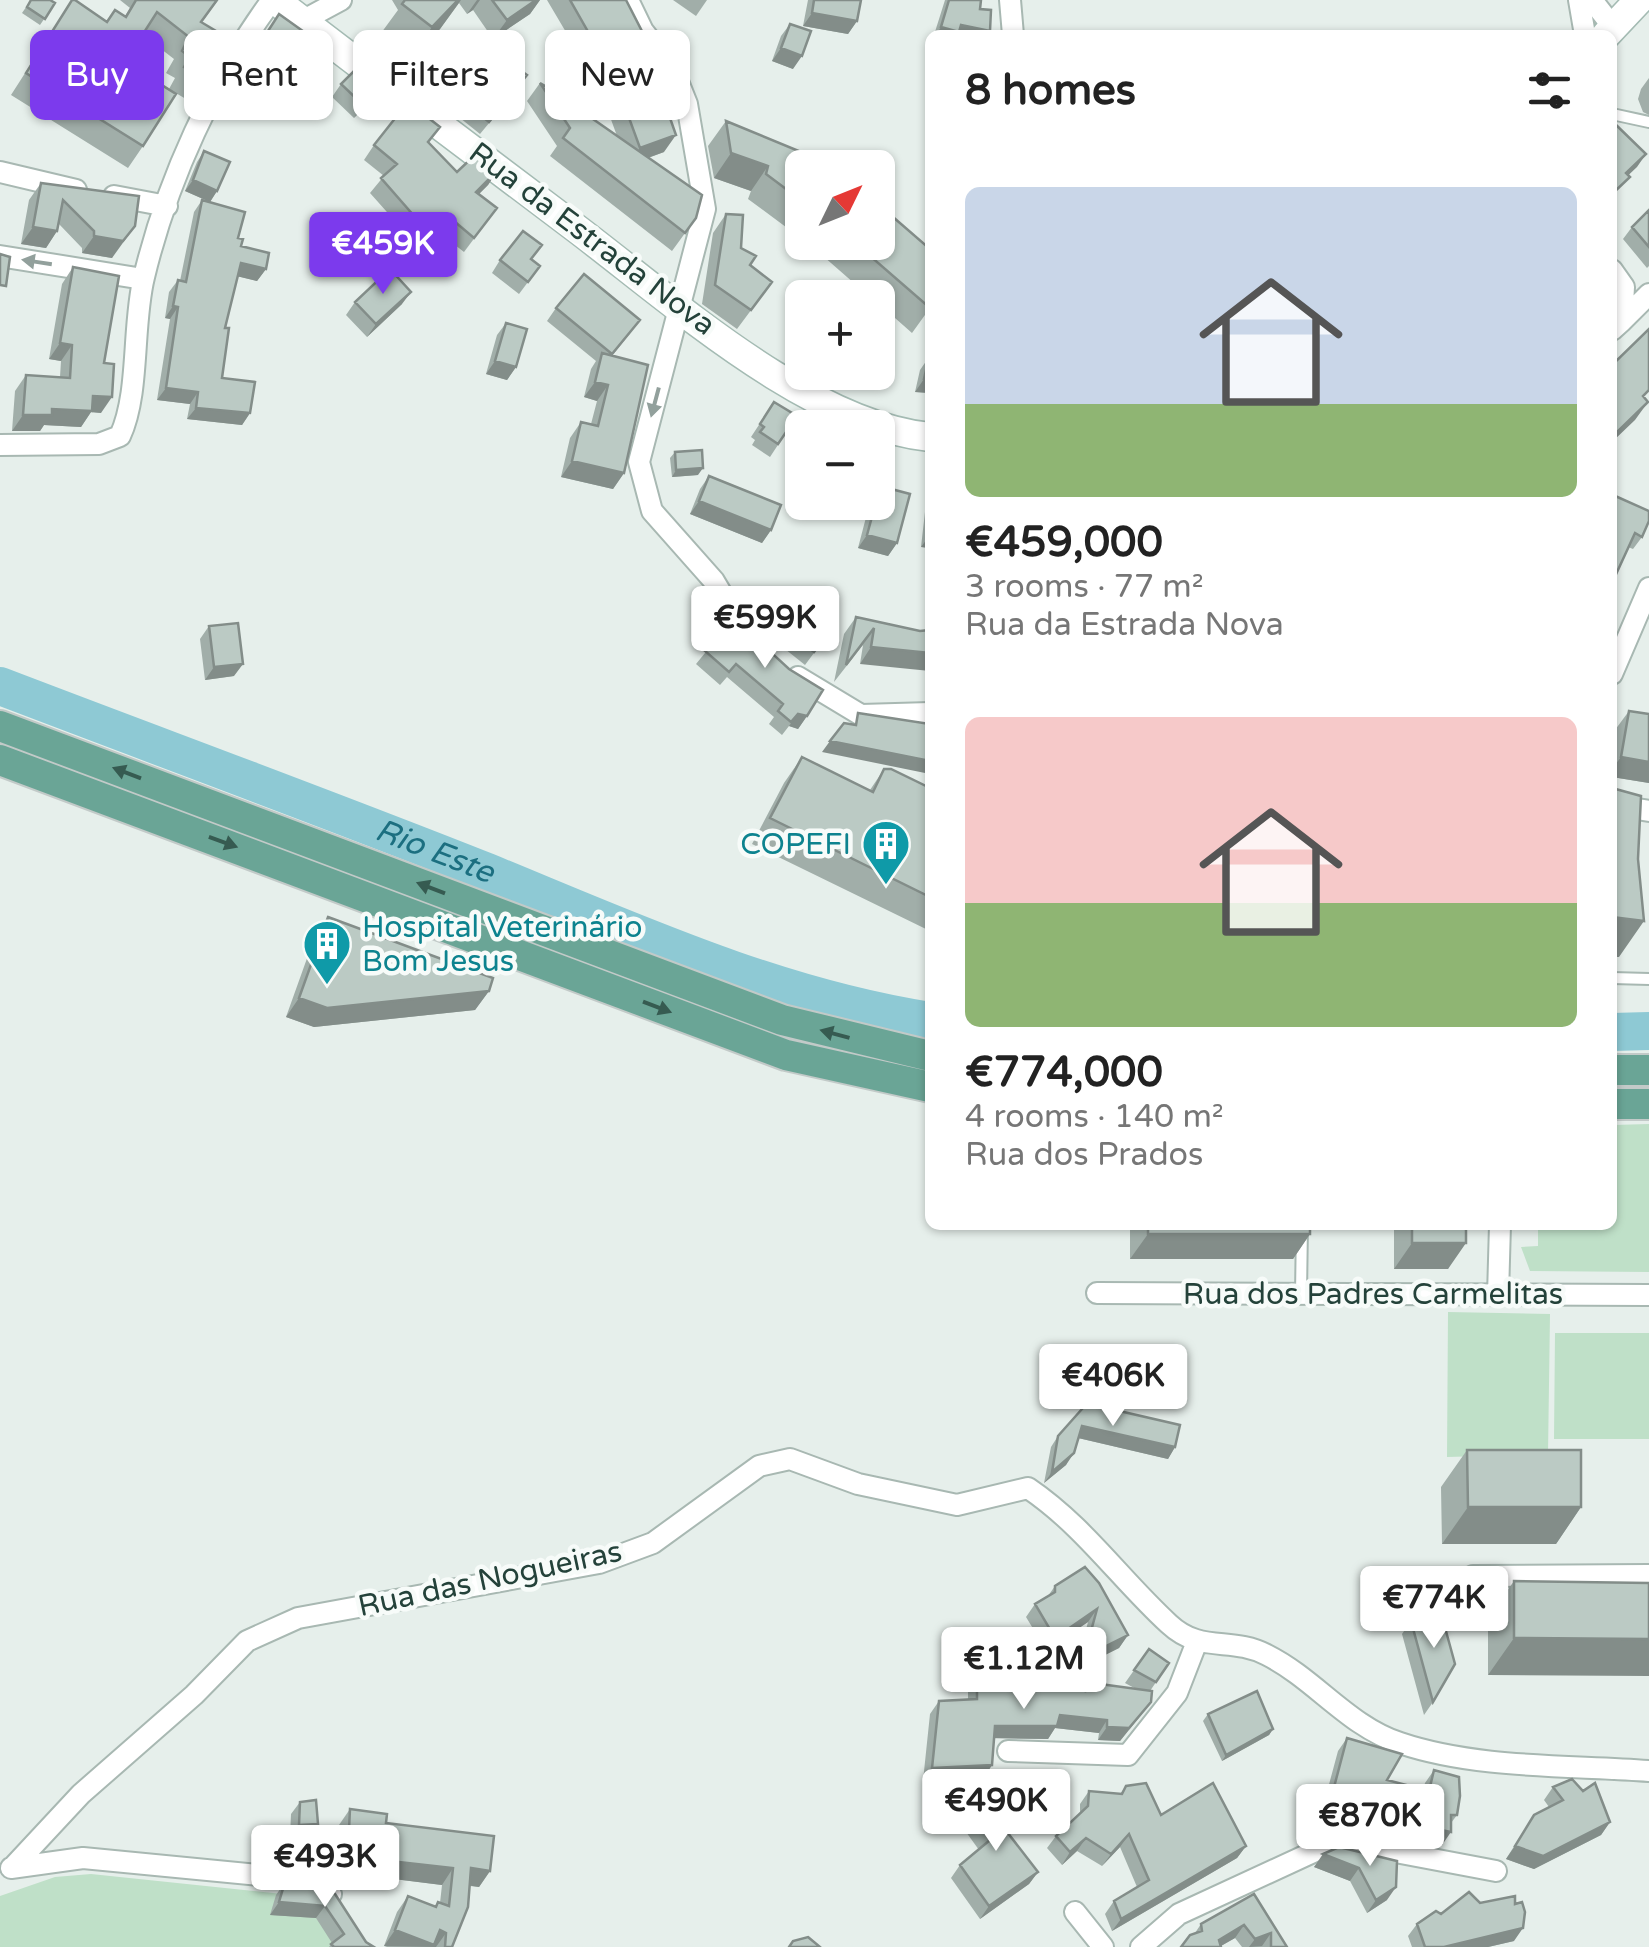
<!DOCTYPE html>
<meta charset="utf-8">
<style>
:root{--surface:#fff;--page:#f2f2f2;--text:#222;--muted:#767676;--accent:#7c3aed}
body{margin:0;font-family:"Varela Round",sans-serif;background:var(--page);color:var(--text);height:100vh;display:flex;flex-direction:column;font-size:38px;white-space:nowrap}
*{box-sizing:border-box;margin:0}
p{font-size:32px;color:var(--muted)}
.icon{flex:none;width:55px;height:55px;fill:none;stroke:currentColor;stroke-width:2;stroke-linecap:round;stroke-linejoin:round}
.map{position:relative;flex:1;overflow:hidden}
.sheet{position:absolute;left:925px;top:30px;width:692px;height:1200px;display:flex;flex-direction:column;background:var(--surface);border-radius:15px;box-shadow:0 2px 8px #0004}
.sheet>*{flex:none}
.guide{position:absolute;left:30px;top:30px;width:745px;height:90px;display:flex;gap:20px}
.needle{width:65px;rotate:47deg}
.tools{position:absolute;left:785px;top:150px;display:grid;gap:20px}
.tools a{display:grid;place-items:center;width:110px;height:110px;border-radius:15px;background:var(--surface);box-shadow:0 2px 8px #0004;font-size:50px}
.price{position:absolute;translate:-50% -85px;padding:0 22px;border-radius:10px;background:#fff;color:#222;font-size:32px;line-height:65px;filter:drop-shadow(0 2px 5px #0008)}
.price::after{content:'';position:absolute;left:50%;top:60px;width:30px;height:22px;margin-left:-15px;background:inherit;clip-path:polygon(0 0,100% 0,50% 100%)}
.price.selected{background:var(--accent);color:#fff}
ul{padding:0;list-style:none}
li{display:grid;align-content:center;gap:20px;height:530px;padding:0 40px}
li span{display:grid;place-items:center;height:310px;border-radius:15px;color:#555}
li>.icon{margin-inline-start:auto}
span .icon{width:180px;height:180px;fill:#fffc;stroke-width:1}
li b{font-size:42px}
h2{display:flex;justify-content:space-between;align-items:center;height:120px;padding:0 40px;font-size:42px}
.chip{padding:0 35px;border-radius:15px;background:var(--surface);box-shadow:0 2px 8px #0004;font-size:35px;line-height:90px}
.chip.selected{background:var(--accent);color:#fff}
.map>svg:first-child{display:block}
.green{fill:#bfe0c8}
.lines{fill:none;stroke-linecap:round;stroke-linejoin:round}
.river{stroke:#8ec9d4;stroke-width:38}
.lane-casing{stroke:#a8b8b2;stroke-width:14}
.street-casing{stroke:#a8b8b2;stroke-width:24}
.secondary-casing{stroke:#a4bbb3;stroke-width:31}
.primary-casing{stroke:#c2cac8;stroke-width:34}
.lane{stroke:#fff;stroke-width:10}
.street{stroke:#fff;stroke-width:20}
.secondary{stroke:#fff;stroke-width:28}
.primary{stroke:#6aa596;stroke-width:30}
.wall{fill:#a1aea9;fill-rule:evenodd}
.shaded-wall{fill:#838d89}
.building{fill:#bbcac4;stroke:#838d89;stroke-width:2.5}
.oneway{fill:#92a09c}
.oneway2{fill:#365b51}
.labels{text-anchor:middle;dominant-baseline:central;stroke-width:9;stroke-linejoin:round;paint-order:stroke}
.street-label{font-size:30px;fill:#24423a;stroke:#f7fbf9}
.culture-label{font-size:30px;fill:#0d838f;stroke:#f7fbf9;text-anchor:end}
.water-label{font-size:32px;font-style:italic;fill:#1c6f80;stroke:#f7fbf9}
</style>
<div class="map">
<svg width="1649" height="1947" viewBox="0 0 1649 1947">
<rect width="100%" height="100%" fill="#e6efeb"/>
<path class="green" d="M1649,1124V1272L1530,1271L1521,1247L1538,1246V1225H1612L1613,1125Z
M1448,1312L1550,1314L1548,1454L1447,1457Z
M1555,1333H1649V1439H1554Z
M91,1874L320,1898L358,1947H0V1896L55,1877Z"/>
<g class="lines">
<g class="river">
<path id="s1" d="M0,686C162,748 326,808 487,872C631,931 775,997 930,1021"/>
<path d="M1612,1032L1649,1031"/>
</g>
<g class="lane-casing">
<path id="lane" d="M1612,114L1649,122
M1612,978L1649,979
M1301,1294L1302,1225"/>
</g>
<g class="street-casing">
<path id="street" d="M628,0L643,31L673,69L687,104L705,209L639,462L652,511L714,581L745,633L756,643
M1010,0L1013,35
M1579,0L1585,35
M1592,0L1613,27
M302,21L341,0
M0,172L76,190
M114,196L167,206
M0,256L143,279
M1612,270L1624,287L1622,321L1612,330
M1622,321L1649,294
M0,445L99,444L120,436C140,393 132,325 144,277C167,181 213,80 272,0
M1612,674L1649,588
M798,677L861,715L930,713
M1612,805L1649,811
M1097,1293L1649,1295
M1498,1295L1500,1225
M1473,1576L1649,1575
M1008,1751L1128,1755L1177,1693L1196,1644
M13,1867L81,1794L194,1695L247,1641L298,1618L599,1563L653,1543L759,1466L790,1459L858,1484L957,1505L1028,1488C1084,1526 1120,1579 1169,1624C1201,1654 1231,1636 1267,1655C1315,1679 1348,1726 1400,1743C1477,1769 1569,1765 1649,1771
M11,1868L83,1858L310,1880L331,1894
M1075,1912L1103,1947
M1141,1947L1179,1914L1337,1841L1496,1871"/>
</g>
<g class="secondary-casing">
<path id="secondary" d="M275,0C374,76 473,151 573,226C669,298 808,425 930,437
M1606,35L1639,0"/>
</g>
<g class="primary-casing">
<path id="primary" d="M0,726L782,1020L930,1056
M0,760L786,1055L930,1087
M1612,1070H1649
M1612,1104H1649"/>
</g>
<use href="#lane" class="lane"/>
<use href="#street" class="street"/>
<use href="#secondary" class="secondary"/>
<use href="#primary" class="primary"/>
</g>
<path class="wall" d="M31,0L55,3L40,25L22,13Z
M72,0L107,21L125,16L130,8L120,0H218L202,22L206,81L191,102L169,89L143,146L128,168L11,95ZM143,35L174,59L166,73L175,78L169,89L125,62Z
M392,0H540L530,14L493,39L473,10L467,14L459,3L440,29L407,64L376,40L398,10Z
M547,0H626L660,90L664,152L648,158L696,218L672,251L550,156L557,146L527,101L540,83L559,94L586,77L583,71L586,66ZM605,103L617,136L587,115Z
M673,0H707L696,16Z
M808,0H861L857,21L848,34L803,26Z
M945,0H981L980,9L987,35H934Z
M279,14L314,39L279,87L247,63Z
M790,24L793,69L772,61L781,36Z
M1649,78V115L1643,112L1638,99L1641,89Z
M341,84L366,105L354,118L332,97Z
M518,88L480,134L460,118L469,106Z
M726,121L802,168V239L748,199L751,191L714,178L708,146Z
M429,143L457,172L498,170L488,185L479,194L497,208L464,252L437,231L419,248L370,193L384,176L364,160L374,145Z
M204,151L217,191L210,202L185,191L197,162Z
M41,183L139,196L112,258L82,253V248L59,224L57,231L46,248L21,244L29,200Z
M202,200L238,238L241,246L266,269L257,281L237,276L225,328L222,378L250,413L242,425L187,419L190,404L157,400L170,319L165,318L169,292L178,280L180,281L194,212Z
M1649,210V266L1647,268L1623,239L1632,227Z
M726,214L750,265L772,282L737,329L702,304L713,233Z
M807,242H878L930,308L912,333L878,303V298H871Z
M500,260H532L540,266L519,294L492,273Z
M73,267L104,363L101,413L91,412L81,427L44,425L40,431H12L15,391L26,375L60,377L61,361L49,359L62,284Z
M355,302L402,304L367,337L346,315Z
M556,308L631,332L612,356L624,473L613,489L561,477L570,438L581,422L591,424L597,401L584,397L591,369L596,361L547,321Z
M506,323L516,367L507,380L486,374L497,335Z
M929,357H930V393L915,392L920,370Z
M774,402L797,416L770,457L752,445L755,440L751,437Z
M675,452L698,475L672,477L670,458Z
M709,476L771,530L762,543L690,514L700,489Z
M880,486L897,543L888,556L858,548L870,502H878V490Z
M1613,495L1642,537L1633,549L1628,547Z
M930,505V557V548L921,547L925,512Z
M798,599L834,626L805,665L770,637Z
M856,617L920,631L860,664L863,645L834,682L844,634Z
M209,626L234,676L205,680L200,639Z
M723,631L807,716L798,729L789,726L782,735L769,724L774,717L727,677L720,685L696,664Z
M1629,711L1649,714V783L1612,777V747L1615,730Z
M802,757L870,790L884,769L930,788V931L752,844L784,783Z
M328,917L489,991L475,1010L314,1027L286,1017L315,936Z
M1130,1225H1310V1234L1293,1259H1130Z
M1394,1225H1466L1448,1269H1394Z
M1089,1404L1175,1447L1168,1459L1078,1438L1066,1465L1044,1483L1051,1447L1058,1436Z
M1467,1450L1581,1507L1556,1544H1442L1441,1487Z
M1085,1567L1128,1635L1119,1648L1075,1670L1088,1622L1046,1650L1026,1617L1035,1604L1048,1596L1055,1586Z
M1514,1581L1649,1583L1488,1675V1618Z
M1411,1621L1433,1702L1424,1715L1402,1634Z
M1149,1649L1169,1663L1150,1691L1142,1714L1120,1741L1098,1740L1099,1733L1055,1728L1048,1739L994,1738L984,1778L923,1781L930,1714L939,1701L968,1700V1692L977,1679L994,1677L1003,1664H1009L1017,1653L1028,1680L1079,1690L1085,1682L1136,1689L1125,1683Z
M1208,1714L1273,1729L1269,1735L1222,1761L1203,1721Z
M1347,1738L1387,1780L1423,1789L1425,1783L1434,1770L1457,1815L1451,1823L1442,1845L1412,1839L1416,1826L1324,1803L1338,1751Z
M1126,1786L1161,1815L1246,1846L1237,1858L1112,1931L1105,1914L1114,1901L1137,1887L1120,1847L1102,1866L1077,1851L1062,1865L1047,1848L1056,1836L1080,1814V1804L1089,1791L1120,1794Z
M1553,1787L1610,1822L1601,1835L1534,1869L1506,1859L1534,1815L1549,1807L1544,1800Z
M300,1802L309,1837H290L291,1814Z
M965,1806L1007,1811L999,1822L1038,1872L1029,1884L980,1919L951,1878L960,1865L979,1850L956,1818Z
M350,1809L386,1823L490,1871L479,1887L470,1886L452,1947H387L384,1946L397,1912L408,1896L435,1906L438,1902L440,1903L442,1885L370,1876V1869L337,1866L339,1825Z
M1339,1847L1387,1900L1367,1913L1350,1881L1314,1867Z
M314,1881L366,1942L374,1947H329L332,1943L316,1918L270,1915L276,1895L285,1882Z
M1254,1894L1287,1947H1242L1235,1938L1221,1946L1195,1933L1201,1924Z
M1480,1903L1515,1904L1514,1941L1488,1947H1412L1408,1936L1417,1924L1441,1914Z"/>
<path class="shaded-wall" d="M458,0H461L440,29L407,64L432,27Z
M477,0H480L473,10L467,14Z
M536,0H540L530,14L493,39L507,20Z
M812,13L857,21L848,34L803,26Z
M961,25L990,31L987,35H936L941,27Z
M781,48L802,56L793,69L772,61Z
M617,85L605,103L568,128L580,110Z
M375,93L366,105L354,118L363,105Z
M676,135L664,152L628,165L640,148Z
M731,153L768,166L751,191L714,178Z
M1646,154L1637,167L1617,186L1626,173Z
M498,170L488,185L466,207L476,192Z
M193,180L217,191L210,202L185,191Z
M448,216L437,231L419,248L429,233Z
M135,226L112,258L82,253L94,236Z
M33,227L57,231L46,248L21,244Z
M241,263L266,269L257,281L232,275Z
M411,292L402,304L367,337L376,324Z
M173,306L178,307L170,319L165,318Z
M60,343L72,345L61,361L49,359Z
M495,361L516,367L507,380L486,374Z
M924,379L930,380V393L915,392Z
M595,382L608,385L597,401L584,397Z
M166,388L198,392L190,404L157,400Z
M93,396L112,397L101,413L91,412L81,427L44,425L40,431H12L23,415L52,409Z
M1648,402L1635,420L1612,442V437Z
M196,408L250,413L242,425L187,419Z
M572,461L624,473L613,489L561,477Z
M703,468L698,475L672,477L676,470Z
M699,501L771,530L762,543L690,514Z
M867,535L897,543L888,556L858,548Z
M930,535V548L921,547Z
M871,647L930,653V671L860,664Z
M243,664L234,676L205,680L214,667Z
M798,714L807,716L798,729L789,726Z
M830,741L930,761V774L822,752Z
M1621,757L1649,762V783L1612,777V769Z
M1612,917L1644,921L1619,957H1612Z
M489,991L475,1010L314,1027L286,1017L299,998Z
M1148,1234H1310L1293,1259H1130Z
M1412,1243H1466L1448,1269H1394Z
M1082,1426L1175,1447L1168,1459L1074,1437Z
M1074,1453L1066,1465L1044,1483L1052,1472Z
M1468,1507H1581L1556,1544H1442Z
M1097,1609L1088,1622L1046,1650L1055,1638Z
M1128,1635L1119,1648L1075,1670L1084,1657Z
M1514,1638L1649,1639V1676L1488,1675Z
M1151,1702L1120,1741L1098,1740L1107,1727Z
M1060,1715L1107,1720L1099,1733L1055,1728L1048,1739L986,1738L995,1726Z
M1273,1729L1269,1735L1222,1761L1226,1755Z
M992,1765L984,1778L923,1781L932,1768Z
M1333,1791L1425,1813L1416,1826L1324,1803Z
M1610,1822L1601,1835L1534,1869L1506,1859L1515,1846Z
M318,1824L309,1837H290L299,1825Z
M1421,1826L1451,1832L1442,1845L1412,1839Z
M1129,1834L1120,1847L1102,1866L1111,1854Z
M1086,1838L1077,1851L1062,1865L1070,1852Z
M1246,1846L1237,1858L1112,1931L1121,1919Z
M348,1850L382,1853L370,1869L337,1866Z
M1323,1854L1359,1868L1350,1881L1314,1867Z
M381,1860L453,1868L442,1885L370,1876Z
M471,1868L490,1871L479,1887L460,1884Z
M1038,1872L1029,1884L980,1919L989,1906Z
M1396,1887L1387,1900L1367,1913L1376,1900Z
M279,1902L325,1906L316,1918L270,1915Z
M1244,1925L1235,1938L1219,1947V1940Z
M1523,1928L1514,1941L1488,1947H1444Z
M395,1930H440L446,1933L436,1947L384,1946Z
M1271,1933L1262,1946L1249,1947L1255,1939Z"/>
<path class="building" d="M31,0H50L55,3L45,19L27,7Z
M72,0H75L107,22L115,10L126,17L136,0H217L201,22L231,40L206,81L184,67L190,57L182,51L189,37L157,12L125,62L176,94L143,146L26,73Z
M405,0H458L432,27L402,4Z
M492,0H536L507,20Z
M570,0H626L667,80L658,84L676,135L640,148L617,85L580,110L702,195L696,218L685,233L563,138L570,128L540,83L559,94L602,66L595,53L599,51Z
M814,0H861L857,21L812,13Z
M949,0H981L980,9L991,10L990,31L961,25L959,32L941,27Z
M279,14L314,39L288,74L255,51Z
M790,24L811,31L802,56L781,48Z
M506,60L527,75L489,122L469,106Z
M353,72L375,93L363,105L341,84Z
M408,102L440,127L428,142L457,172L477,153L498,170L476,192L497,208L474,238L448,216L429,233L381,178L397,164L374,145Z
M726,121L818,159L814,168H802V201L766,174L768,166L731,153Z
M1612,121L1646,154L1626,173L1630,177L1612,194Z
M204,151L230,162L217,191L193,180Z
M41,183L139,196L135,226L123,241L94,236V231L63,200L57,231L33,227Z
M202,200L245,212L238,238L243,239L241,246L269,253L266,269L241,263L225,328H229L222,378L255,382L250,413L196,408L198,392L166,388L178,307L173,306L178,280L186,282Z
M878,204L930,249V308L854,242H878Z
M1649,210V247L1632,227Z
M726,214L743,215L741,248L756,256L750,265L772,282L751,310L715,285Z
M523,231L542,245L531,259L540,266L528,282L500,260Z
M0,254L10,257L6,286L0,285Z
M73,267L119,276L104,363L114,364L112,397L93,396L92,411L52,409V415H23L26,375L70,378L72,345L60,343Z
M390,269L411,292L376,324L355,302Z
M584,274L640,320L612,354L556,308Z
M506,323L527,329L516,367L495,361Z
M1649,329V390L1643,396L1648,402L1612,437V365Z
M602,353L648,365L624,473L572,461L581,422L598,426L608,385L595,382Z
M929,357H930V380L924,379Z
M774,402L797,416L778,444L760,432L764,427L760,424Z
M830,414L864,428H824Z
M702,450L703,468L676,470L675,452Z
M709,476L781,505L771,530L699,501Z
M880,486L910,494L897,543L867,535L876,502H878Z
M1613,495L1649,511V521L1642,537L1635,533L1612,583Z
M798,599L834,626L814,652L779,624Z
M856,617L920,631L930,630V653L871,647L874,628L846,665Z
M238,623L243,664L214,667L209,626Z
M739,623L789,669L823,690L807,716L798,714L791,722L778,711L783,704L736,664L729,672L705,651L723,631L728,636Z
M1629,711L1649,714V762L1621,757Z
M858,713L930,724V761L830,741L844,723L856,725Z
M802,757L873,792L884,769H891L930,788V897L770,818Z
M1612,788L1641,796L1638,859L1644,921L1612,917Z
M328,917L493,978L489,991L327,1008L299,998Z
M1148,1225H1310V1234H1148Z
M1412,1225H1466V1243H1412Z
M1090,1400L1089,1404L1180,1425L1175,1447L1082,1426L1074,1453L1052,1472L1058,1436Z
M1467,1450H1581V1507H1468Z
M1085,1567L1099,1583L1128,1635L1084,1657L1097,1609L1055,1638L1035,1604L1055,1592V1586Z
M1514,1581L1649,1583V1639L1514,1638Z
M1441,1613L1455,1664L1433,1702L1411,1621Z
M1149,1649L1169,1663L1156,1682L1134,1670Z
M1017,1653L1037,1654L1028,1680L1085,1691V1682L1152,1691L1151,1702L1129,1728L1107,1727V1720L1060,1715L1057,1726H995L992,1765L932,1768L939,1701L977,1699V1679L999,1676L1003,1664H1017Z
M1257,1691L1273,1729L1226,1755L1208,1714Z
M1347,1738L1402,1754L1387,1780L1429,1791L1434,1770L1459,1777L1460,1796L1457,1815H1451V1832L1421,1826L1425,1813L1333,1791Z
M1572,1779L1583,1791L1595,1783L1610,1822L1543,1856L1515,1846L1534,1815L1563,1800L1553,1787Z
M1146,1783L1161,1815L1213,1783L1246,1846L1121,1919L1114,1901L1149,1880L1129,1834L1111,1854L1086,1838L1070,1852L1056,1836L1088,1806L1089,1791L1122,1794L1126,1786Z
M991,1790L1007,1811L997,1819L1038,1872L989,1906L960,1865L990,1840L965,1806Z
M316,1800L318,1824L299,1825L300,1802Z
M350,1809L387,1814L386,1823L494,1836L490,1871L471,1868L468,1907L452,1947H445L446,1933L440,1930L434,1945L395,1930L408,1896L436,1907L438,1902L449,1906L453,1868L381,1860L382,1853L348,1850Z
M1339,1847L1397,1861L1396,1887L1376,1900L1359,1868L1323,1854Z
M314,1881L335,1894L366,1942L374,1947H334L331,1944L344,1934L325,1906L279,1902L285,1882Z
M1469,1892L1480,1903L1515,1896V1904L1522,1902L1525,1912L1523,1928L1444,1947H1425L1417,1924L1436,1911L1441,1914Z
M1254,1894L1287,1947H1271V1933L1255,1939L1244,1925L1219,1940L1221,1947H1181L1190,1935L1202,1931L1201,1924Z
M808,1937L820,1947H789L793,1941Z"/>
<defs><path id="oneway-solid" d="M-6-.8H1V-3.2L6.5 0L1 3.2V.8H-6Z" transform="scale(2.5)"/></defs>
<g class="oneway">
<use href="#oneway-solid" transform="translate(37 262) rotate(-171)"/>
<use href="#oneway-solid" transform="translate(655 402) rotate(105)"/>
</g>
<g class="oneway2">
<use href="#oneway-solid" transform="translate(127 773) rotate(-159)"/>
<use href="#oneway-solid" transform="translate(223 842) rotate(20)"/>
<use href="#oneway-solid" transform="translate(431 888) rotate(-159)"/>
<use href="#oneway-solid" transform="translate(657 1007) rotate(21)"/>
<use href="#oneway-solid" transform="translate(835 1034) rotate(-165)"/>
</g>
<defs>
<g id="building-pin" transform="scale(2.5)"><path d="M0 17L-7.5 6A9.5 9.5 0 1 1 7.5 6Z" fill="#0f9aa8" stroke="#f7fbf9"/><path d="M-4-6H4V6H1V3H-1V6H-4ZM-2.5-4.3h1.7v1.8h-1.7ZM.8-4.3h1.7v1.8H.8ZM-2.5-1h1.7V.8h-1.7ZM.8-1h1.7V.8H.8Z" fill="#fff"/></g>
</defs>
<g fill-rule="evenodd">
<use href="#building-pin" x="886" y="844"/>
<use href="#building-pin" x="327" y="944"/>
</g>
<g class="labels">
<g class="street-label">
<text transform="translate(592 239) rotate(37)">Rua da Estrada Nova</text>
<text x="1373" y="1294">Rua dos Padres Carmelitas</text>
<text transform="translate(490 1579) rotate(-12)">Rua das Nogueiras</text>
</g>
<g class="culture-label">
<text x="851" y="844">COPEFI</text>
<text x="362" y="927" text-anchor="start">Hospital Veterinário<tspan x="362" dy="34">Bom Jesus</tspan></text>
</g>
<g class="water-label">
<text stroke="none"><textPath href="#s1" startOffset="465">Rio Este</textPath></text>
</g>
</g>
</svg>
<div class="tools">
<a><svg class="needle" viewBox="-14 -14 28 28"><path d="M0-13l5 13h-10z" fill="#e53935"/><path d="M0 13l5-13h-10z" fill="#767676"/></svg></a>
<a>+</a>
<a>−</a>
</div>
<b class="price selected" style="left:383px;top:297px">€459K</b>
<b class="price" style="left:765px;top:671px">€599K</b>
<b class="price" style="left:1113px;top:1429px">€406K</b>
<b class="price" style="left:1434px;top:1651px">€774K</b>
<b class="price" style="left:1024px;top:1712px">€1.12M</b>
<b class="price" style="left:996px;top:1854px">€490K</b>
<b class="price" style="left:1370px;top:1869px">€870K</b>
<b class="price" style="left:325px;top:1910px">€493K</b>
<div class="guide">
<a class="chip selected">Buy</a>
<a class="chip">Rent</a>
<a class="chip">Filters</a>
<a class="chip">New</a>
</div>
<section class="sheet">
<h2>8 homes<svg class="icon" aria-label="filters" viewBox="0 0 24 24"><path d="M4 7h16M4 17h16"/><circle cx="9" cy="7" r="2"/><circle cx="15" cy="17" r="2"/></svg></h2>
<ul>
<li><span style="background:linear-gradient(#c9d6e8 70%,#8fb573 0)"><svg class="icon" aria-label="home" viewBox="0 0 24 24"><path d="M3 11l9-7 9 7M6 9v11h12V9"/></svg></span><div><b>€459,000</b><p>3 rooms · 77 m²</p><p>Rua da Estrada Nova</p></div></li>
<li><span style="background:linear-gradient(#f6c9c9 60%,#8fb573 0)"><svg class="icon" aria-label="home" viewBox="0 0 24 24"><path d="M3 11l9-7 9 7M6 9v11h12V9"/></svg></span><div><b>€774,000</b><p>4 rooms · 140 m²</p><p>Rua dos Prados</p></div></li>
</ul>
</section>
</div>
